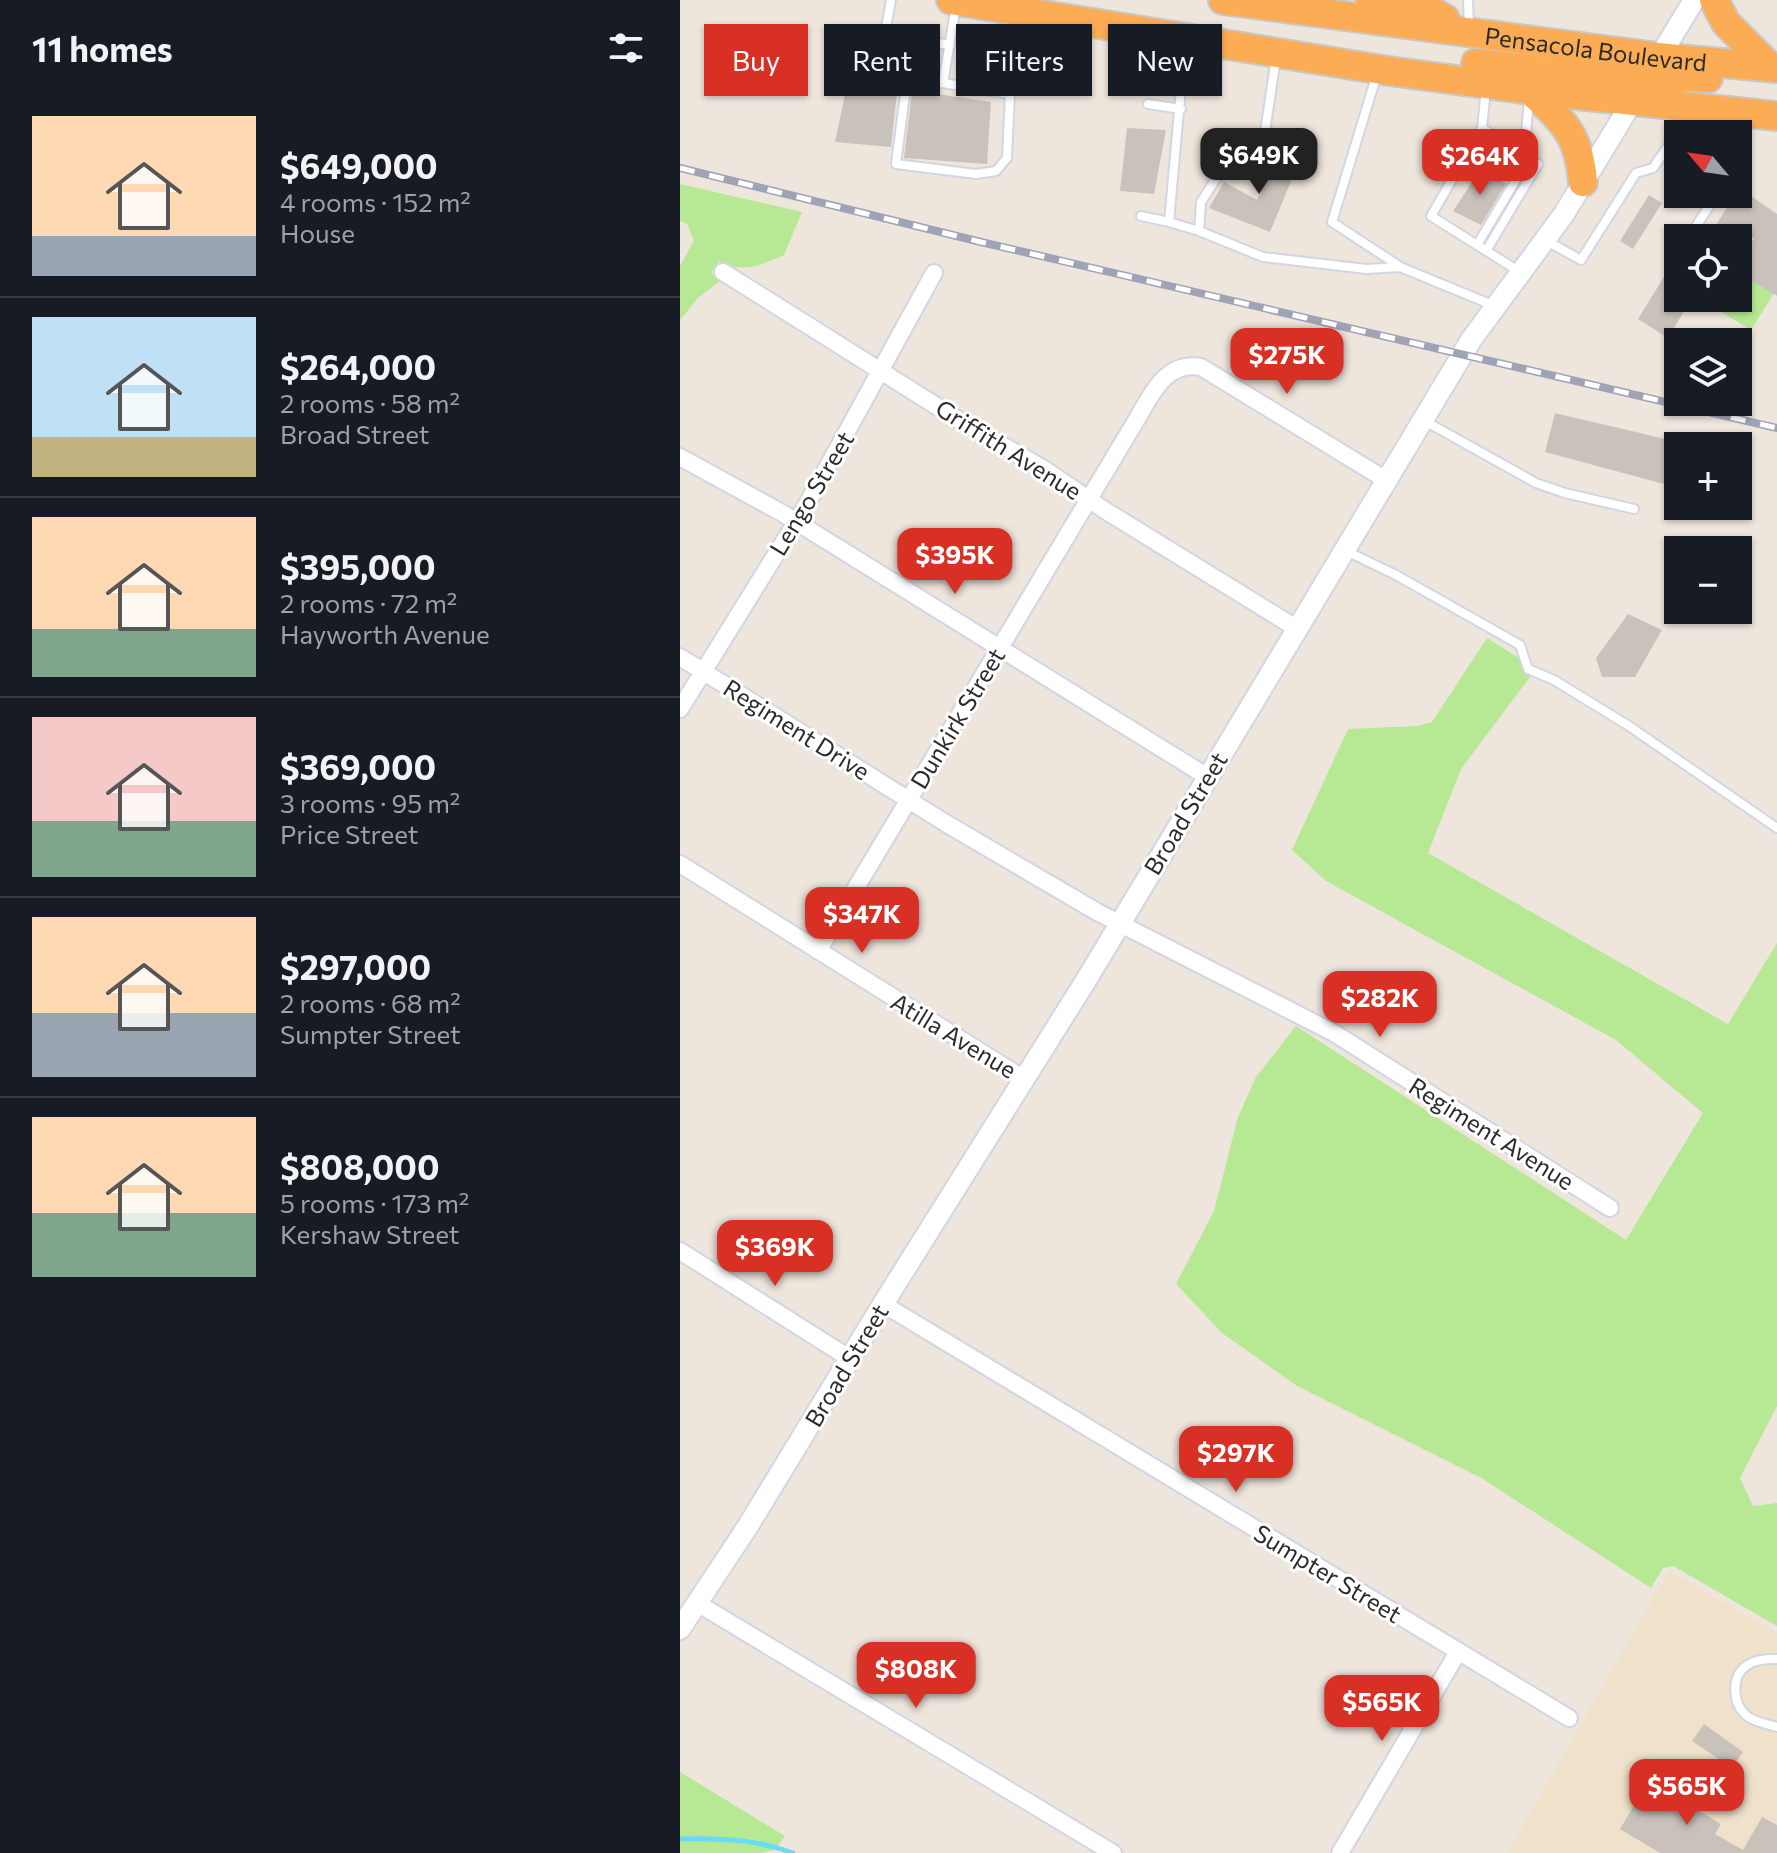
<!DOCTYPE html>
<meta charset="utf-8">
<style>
:root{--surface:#171b24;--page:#242831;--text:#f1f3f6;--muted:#9ea1a6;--line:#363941;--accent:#d93025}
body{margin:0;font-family:Commissioner,sans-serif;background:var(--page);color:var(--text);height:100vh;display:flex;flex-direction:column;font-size:30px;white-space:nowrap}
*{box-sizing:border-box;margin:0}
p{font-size:26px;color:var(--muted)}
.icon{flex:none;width:44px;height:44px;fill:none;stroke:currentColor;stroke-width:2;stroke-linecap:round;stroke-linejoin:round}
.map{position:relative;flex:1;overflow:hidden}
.drawer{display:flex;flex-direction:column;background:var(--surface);width:680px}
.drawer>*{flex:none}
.hud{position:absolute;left:24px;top:24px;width:760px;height:72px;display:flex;gap:16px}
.needle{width:52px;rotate:299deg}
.tools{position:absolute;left:984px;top:120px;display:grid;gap:16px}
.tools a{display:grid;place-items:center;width:88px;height:88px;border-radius:0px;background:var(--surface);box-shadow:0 2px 6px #0004;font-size:40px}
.price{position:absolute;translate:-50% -68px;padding:0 18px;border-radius:16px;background:var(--accent);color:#fff;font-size:26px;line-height:52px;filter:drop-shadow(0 2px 4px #0008)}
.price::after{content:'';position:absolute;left:50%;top:48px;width:24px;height:18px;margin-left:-12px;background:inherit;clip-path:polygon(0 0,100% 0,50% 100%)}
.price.current{background:#222;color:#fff}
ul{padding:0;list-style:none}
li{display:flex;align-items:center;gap:24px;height:200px;padding:0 32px}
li+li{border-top:2px solid var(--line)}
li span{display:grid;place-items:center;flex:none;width:224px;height:160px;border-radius:0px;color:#555}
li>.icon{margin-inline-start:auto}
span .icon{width:96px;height:96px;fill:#fffc;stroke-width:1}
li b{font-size:34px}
h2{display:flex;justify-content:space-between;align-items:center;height:96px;padding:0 32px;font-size:34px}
.chip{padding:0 28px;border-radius:0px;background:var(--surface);box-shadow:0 2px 6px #0004;font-size:28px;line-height:72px}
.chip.current{background:var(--accent);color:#fff}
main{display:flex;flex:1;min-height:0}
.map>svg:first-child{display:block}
.education{fill:#f0e1ca}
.green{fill:#b7e894}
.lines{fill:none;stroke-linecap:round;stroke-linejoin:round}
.stream{stroke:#68dcf7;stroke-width:5}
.building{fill:#c9c2bb}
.service-casing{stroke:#d1d6e4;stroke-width:12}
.minor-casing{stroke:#d1d6e4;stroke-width:20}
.tertiary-casing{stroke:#d1d6e4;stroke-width:24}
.trunk-casing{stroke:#c8c8c8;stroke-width:32}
.service{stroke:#fff;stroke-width:8}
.minor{stroke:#fff;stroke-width:16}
.tertiary{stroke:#fff;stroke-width:20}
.trunk{stroke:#fcac54;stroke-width:28}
.rail-casing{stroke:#9ea3b6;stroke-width:8}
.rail{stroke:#fff;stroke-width:5;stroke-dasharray:15;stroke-linecap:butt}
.labels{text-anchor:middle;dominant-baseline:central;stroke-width:6;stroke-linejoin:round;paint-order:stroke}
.street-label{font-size:24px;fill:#2b2b2b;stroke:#fff}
</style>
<main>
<section class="drawer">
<h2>11 homes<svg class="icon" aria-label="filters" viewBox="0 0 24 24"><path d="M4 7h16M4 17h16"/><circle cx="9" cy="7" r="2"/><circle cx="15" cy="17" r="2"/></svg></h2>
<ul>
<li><span style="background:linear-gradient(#ffd9b3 75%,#9aa5b1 0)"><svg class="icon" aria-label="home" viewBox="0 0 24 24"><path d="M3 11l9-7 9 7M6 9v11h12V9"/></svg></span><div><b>$649,000</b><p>4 rooms · 152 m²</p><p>House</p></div></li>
<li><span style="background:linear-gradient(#bfe0f5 75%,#c2b280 0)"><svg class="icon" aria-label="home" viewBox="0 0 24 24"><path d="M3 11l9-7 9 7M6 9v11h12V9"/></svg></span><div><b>$264,000</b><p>2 rooms · 58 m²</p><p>Broad Street</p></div></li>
<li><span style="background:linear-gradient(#ffd9b3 70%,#7fa58c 0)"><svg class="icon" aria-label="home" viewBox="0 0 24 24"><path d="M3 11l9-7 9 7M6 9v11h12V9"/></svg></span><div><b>$395,000</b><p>2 rooms · 72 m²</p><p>Hayworth Avenue</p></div></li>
<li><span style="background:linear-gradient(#f6c9c9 65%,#7fa58c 0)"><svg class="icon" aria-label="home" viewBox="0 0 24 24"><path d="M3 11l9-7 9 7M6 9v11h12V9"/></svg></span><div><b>$369,000</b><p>3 rooms · 95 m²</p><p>Price Street</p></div></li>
<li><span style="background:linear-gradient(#ffd9b3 60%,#9aa5b1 0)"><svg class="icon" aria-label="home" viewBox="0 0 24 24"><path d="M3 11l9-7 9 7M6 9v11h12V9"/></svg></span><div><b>$297,000</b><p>2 rooms · 68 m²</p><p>Sumpter Street</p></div></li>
<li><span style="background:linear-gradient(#ffd9b3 60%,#7fa58c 0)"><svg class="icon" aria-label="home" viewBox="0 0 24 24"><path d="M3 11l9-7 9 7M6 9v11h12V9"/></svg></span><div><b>$808,000</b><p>5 rooms · 173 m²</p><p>Kershaw Street</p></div></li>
</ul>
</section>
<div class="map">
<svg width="1097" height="1853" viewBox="0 0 1097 1853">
<rect width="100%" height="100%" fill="#eee5dc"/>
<path class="education" d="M989,1571L1097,1633V1853H827Z"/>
<path class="green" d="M0,184L122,212L104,255C81,265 61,274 39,261L31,273L41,280L18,298L0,320V266L14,241L7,224L0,221Z
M1058,272L1094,293L1071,330L1033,307L1038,298H1058Z
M807,638L856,669L781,769L748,853L1048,1024L1097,943V1406L1060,1478L1073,1506L1097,1503V1626L993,1566L983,1568L971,1588L803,1479L617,1386L542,1333L496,1284L534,1211L558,1117L576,1077L616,1026L946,1240L1023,1113L936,1040L646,881L612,850L668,729L737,726L752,722Z
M0,1772L105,1836L95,1850L81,1853H0Z"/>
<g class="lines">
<path class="stream" d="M0,1839C40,1838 75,1839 113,1853"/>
</g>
<path class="building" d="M170,71L218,82L211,147L155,142Z
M244,92L311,102L307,164L224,158L232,93Z
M447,128L486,130L474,194L440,191Z
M601,151L621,157L590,232L529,208L544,182L577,200Z
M801,169L826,184L801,225L773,211Z
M1059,188L1097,214V296L1058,272V265L1074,238H1028Z
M969,195L982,203L953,249L940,241Z
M998,254V298H1012L988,338L958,319Z
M875,413L998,442V475L995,487L865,452Z
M948,614L982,630L955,677H922L916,658Z
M1024,1724L1063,1752L1052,1768L1012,1741Z
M968,1781L1041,1824L1035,1834L1063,1850L1082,1817L1097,1825V1853H980L940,1829Z"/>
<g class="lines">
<g class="service-casing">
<path id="service" d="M211,0L205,34L270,45
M788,0L789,27
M596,58L585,132L576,158L543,168L521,202L519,231L583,257L686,269L720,267L815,306
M697,74L652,222L719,266
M263,83L330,94L327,158L316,171L296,174L216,164L226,87L263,83L276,6
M806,89L802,128L751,216L840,272
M468,104L501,109
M802,128L858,164L806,251
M585,132L624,140
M844,155L849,100
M1058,159L1067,116
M461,216L489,222L505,44
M489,222L519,231
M1017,225L1037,194
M867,241L901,260L956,173L973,168L1010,114
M797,245L849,158
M743,420L856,483L885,493L954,509
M664,550L716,575L840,645L848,669L874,680L949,726L1097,828
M1097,1659C1086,1659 1076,1659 1066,1666C1051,1677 1052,1704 1067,1716C1074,1722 1088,1724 1097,1727"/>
</g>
<g class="minor-casing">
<path id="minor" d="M43,272L277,419L367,471L426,511L616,628
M0,457L102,513L526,776
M0,657L267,824L419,913L654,1033L930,1208
M0,709L126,506L254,273
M0,864L344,1079
M138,951L454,424C470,398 484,360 521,367L706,480
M0,1251L169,1358
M203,1304L889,1718
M17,1603L433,1853
M660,1853L778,1652"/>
</g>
<g class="tertiary-casing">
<path id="tertiary" d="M0,1629L68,1526L203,1304L405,982L791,340L884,214L1014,0"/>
</g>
<g class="trunk-casing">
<g id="trunk">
<path d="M271,0L709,71L850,90L1097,116"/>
<path id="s1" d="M543,0L977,57L1097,68"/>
<path d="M690,0L748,9L765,19"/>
<path d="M1034,0L1046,23L1089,66"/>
<path d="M796,63L931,78L947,73L977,57"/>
<path d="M850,90C883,122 899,133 903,182"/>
<path d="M951,100C982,80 991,75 1028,78"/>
</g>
</g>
<use href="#service" class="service"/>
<use href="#minor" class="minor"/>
<use href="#tertiary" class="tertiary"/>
<use href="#trunk" class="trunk"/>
<g class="rail-casing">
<path id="rail" d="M0,168L301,242L1097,428"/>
</g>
<use href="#rail" class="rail"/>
</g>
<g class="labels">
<g class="street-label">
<text stroke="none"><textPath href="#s1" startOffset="376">Pensacola Boulevard</textPath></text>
<text transform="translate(329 449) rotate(32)">Griffith Avenue</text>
<text transform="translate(131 493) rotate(-59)">Lengo Street</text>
<text transform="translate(277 718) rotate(-59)">Dunkirk Street</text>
<text transform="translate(117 729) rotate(32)">Regiment Drive</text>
<text transform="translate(505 813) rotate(-59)">Broad Street</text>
<text transform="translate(274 1035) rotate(31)">Atilla Avenue</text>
<text transform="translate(812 1133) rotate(32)">Regiment Avenue</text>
<text transform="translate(166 1365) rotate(-59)">Broad Street</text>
<text transform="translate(648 1573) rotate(31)">Sumpter Street</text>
</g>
</g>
</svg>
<div class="tools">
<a><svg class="needle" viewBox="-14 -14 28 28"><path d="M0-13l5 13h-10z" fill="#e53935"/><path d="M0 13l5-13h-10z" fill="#9ea1a6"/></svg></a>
<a><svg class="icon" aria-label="locate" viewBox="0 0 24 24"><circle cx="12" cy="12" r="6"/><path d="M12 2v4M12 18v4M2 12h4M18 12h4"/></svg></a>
<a><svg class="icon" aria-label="layers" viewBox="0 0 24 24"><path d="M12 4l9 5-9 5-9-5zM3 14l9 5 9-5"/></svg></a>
<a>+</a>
<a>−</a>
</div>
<b class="price current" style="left:579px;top:196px">$649K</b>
<b class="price" style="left:800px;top:197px">$264K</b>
<b class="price" style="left:607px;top:396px">$275K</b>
<b class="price" style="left:275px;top:596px">$395K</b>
<b class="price" style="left:182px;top:955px">$347K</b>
<b class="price" style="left:700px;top:1039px">$282K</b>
<b class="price" style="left:95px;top:1288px">$369K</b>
<b class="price" style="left:556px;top:1494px">$297K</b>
<b class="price" style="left:236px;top:1710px">$808K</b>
<b class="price" style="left:702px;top:1743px">$565K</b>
<b class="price" style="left:1007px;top:1827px">$565K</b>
<div class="hud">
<a class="chip current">Buy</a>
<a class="chip">Rent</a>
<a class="chip">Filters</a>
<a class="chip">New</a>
</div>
</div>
</main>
